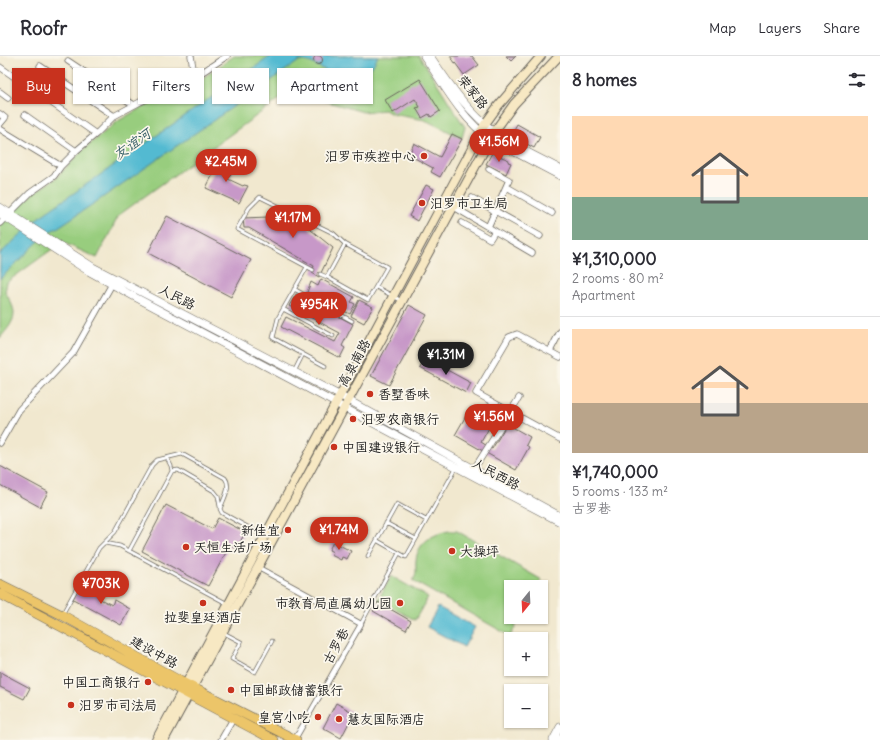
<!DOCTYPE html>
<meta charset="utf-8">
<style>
:root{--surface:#fff;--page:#f7f7f7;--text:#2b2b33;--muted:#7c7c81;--line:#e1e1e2;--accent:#c8321e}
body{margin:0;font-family:Delius,"LXGW WenKai TC",sans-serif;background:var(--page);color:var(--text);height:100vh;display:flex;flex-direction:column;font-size:15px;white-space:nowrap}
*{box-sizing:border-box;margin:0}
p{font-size:13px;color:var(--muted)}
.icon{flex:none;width:22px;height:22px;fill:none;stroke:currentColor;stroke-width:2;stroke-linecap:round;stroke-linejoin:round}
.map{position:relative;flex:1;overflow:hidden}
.panel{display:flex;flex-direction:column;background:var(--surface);width:320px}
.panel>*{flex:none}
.top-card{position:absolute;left:12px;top:12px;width:380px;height:36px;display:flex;gap:8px}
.needle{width:26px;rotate:198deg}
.controls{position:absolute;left:504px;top:524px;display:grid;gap:8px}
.controls a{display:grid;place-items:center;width:44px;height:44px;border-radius:0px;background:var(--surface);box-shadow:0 1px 3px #0004;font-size:20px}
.price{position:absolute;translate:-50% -34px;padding:0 9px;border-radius:14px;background:var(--accent);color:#fff;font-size:13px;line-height:26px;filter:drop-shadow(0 1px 2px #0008)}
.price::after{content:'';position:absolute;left:50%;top:24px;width:12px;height:9px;margin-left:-6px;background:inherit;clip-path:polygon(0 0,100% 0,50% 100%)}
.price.active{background:#222;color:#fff}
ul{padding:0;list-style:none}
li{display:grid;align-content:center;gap:8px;height:212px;padding:0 12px}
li+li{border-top:1px solid var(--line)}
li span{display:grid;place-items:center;height:124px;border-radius:0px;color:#555}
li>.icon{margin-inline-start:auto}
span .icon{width:72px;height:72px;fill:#fffc;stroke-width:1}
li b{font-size:17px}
h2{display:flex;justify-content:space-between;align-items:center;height:48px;padding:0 12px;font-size:17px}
.chip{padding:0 14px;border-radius:0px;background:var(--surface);box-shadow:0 1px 3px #0004;font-size:14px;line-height:36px}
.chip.active{background:var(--accent);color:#fff}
header{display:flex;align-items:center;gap:24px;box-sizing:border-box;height:56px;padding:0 20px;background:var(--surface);border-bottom:1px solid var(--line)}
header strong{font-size:19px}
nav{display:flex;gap:22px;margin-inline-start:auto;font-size:14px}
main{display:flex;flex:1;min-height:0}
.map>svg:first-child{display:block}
.green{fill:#98cd7e;stroke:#5a744d}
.water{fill:#53bad1;stroke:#386b76}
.building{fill:#c798c8}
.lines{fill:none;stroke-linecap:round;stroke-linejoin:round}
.service-casing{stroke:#67635b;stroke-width:4.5}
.pedestrian-casing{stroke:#67635b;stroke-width:6}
.minor-casing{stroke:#67635b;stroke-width:7}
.tertiary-casing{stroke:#67635b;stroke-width:8}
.secondary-casing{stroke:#67635b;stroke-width:10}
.primary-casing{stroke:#67635b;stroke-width:10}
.service{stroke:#fff;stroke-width:3}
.pedestrian{stroke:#fff;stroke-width:4.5}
.minor{stroke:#fff;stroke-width:5.5}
.tertiary{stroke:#fff;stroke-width:7}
.secondary{stroke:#f7e8c3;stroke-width:8}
.primary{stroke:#ecc569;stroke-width:9}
.poi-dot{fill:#c8321e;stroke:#fbf7ec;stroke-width:1.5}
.labels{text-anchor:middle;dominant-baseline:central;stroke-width:3.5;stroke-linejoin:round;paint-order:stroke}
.street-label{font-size:13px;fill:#1c1c1c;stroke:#fbf7ec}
.poi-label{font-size:13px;fill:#1c1c1c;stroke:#fbf7ec;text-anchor:start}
.water-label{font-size:14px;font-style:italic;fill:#325b64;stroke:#fbf7ec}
</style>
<header>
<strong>Roofr</strong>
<nav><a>Map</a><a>Layers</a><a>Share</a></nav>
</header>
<main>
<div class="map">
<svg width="560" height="684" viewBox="0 0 560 684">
<rect width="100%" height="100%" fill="#fbf7ec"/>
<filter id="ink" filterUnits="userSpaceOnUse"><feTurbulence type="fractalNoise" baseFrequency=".025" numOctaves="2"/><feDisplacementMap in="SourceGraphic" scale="8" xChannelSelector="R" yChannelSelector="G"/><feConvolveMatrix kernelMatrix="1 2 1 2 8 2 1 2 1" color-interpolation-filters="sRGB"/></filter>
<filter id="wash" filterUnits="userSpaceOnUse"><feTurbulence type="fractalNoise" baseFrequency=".012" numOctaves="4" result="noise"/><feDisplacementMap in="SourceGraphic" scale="16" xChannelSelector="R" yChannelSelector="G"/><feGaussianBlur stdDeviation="0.9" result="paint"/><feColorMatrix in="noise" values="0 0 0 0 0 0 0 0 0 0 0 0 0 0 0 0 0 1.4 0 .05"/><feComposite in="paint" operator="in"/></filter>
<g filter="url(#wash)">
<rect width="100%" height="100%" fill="#f1e8cf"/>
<path class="green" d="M234,0H419C436,23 449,48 465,71L462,82L425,64L392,58L385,54L363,56L321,44L318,36L305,33L283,35L281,42L119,159L97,202L62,186L7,226L5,236C19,258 16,263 0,282V169L32,138L56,122L84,93L118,65L151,46L187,33Z
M449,475H457L542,524L538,531H511V561H521L510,580L413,525C418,515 415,514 416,504C418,486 433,478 449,475Z
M391,520L428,541L415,564L378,544Z"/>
<path class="water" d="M271,0H378C370,19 353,28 333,18C322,14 312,4 299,5L99,144L57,172L48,176L0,223V198L38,162Z
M438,551L475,571L464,591L427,571Z"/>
<g id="blocks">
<path class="building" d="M313.5 4a4.5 4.5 0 1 1 9 0a4.5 4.5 0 1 1-9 0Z
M450,0H472L479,9L464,19Z
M506,0H516L511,5Z
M420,23L440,55L431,61L429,58L422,62L416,52L420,51L415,43L393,57L385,44Z
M517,68L540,81L534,92L511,79Z
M452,78L462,83L440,121L431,116L433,112L409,99L414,87L440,101Z
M492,97L509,104L508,106L511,107L506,118L486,108Z
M220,104L234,111L228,123L243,130L244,129L248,130L239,147L206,132Z
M426,129L434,133L417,165L409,160Z
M167,160L251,204L231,241L148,197Z
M294,160L333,192L319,221L312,217L314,210L249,172H244L243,162Z
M321,223L354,241L351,246L355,248L350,258L307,236L311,226L318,230Z
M296,238L353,268L342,290L345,292L340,302L281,271L286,261L335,286L340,277L289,250Z
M359,244L373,251L364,267L351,260Z
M409,249L427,259L389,329L371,320Z
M425,302L471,327L466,337L420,312Z
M471,351L476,354L477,352L494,363L481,386L492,393L507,368L530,381L526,389L529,391L516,414L455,379Z
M0,410L48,436L40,451L0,429Z
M166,449L212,473L218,462L245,476L237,493L230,489L208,530L142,495Z
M333,486L351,495L347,503L342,501L341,504L331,499L333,496L329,494Z
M81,528L102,540L100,543L112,549L114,544L130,553L121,569L73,543Z
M378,546L411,565L406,574L373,555Z
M0,616L30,632L24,643L0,631Z
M336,647L354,657L341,682L323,672Z"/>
</g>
</g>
<g filter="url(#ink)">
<use href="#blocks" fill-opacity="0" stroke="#67635b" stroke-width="1"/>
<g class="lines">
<g class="service-casing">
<path id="service" d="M345,188L387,211L368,244L327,221Z
M307,211L278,262L273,282L325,310
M313,214L237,173L249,152L260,141L333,177L345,188
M320,218L327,221
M376,231L402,245
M294,233L352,265
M283,253L333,280
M294,316L303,298
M172,415L178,414L214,435L218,440L220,451
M386,467L416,483
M378,485L399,497
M105,487L120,490L228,548
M129,495L172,415L171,410L167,402
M368,500L397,448L426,464
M63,557L99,492L115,476L152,409L157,404L182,398L225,422C232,431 223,444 220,453L222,457L264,480
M361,568L399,497L406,501L456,412
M224,577L241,586L232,603L255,616L272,585"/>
</g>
<g class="pedestrian-casing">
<path id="pedestrian" d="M257,511L361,568L295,683"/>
</g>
<g class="minor-casing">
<path id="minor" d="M191,0L193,12L200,19
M68,5L134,49
M40,10L114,60
M0,11L96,78
M0,36L8,42
M0,58L5,62L0,68
M25,59L76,95
M0,73L61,110
M507,131L552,157
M472,142L540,180
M454,151L532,197
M0,167L30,137L54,120L61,110L76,95L96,78L114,60L140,46L184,28L227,0
M462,167L490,183L495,175
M488,171L509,124L489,113
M550,295L560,276
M560,301L517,278L509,281L476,337L560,383
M0,387L19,354L73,297L112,228
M474,413L519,342
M221,684L233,663"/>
</g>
<g class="tertiary-casing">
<path id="tertiary" d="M424,0C444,29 461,62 490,83L560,120
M430,0C446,23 463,49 484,67C506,87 534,99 560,113
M0,151L93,211L339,339L560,460
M0,158L88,215L133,240L560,466
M553,684L560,671
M559,684L560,683"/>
</g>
<g class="secondary-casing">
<path id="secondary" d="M156,684L485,68L498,50L541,0
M164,684L494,76L514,48L559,0"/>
</g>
<g class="primary-casing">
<path id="primary" d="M0,528L62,559L180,625L296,684
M0,538L274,684"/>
</g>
<use href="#service" class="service"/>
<use href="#pedestrian" class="pedestrian"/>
<use href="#minor" class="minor"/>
<use href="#tertiary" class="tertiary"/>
<use href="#secondary" class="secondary"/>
<use href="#primary" class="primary"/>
</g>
</g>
<g class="poi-dot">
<circle cx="424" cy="100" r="4"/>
<circle cx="422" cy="147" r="4"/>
<circle cx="370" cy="338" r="4"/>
<circle cx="353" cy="363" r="4"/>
<circle cx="334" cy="391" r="4"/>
<circle cx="288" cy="474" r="4"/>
<circle cx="186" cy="491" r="4"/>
<circle cx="452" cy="495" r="4"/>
<circle cx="203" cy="547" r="4"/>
<circle cx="400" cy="547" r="4"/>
<circle cx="148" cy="626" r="4"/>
<circle cx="231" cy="634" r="4"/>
<circle cx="71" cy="649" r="4"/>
<circle cx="318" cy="661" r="4"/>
<circle cx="339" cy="663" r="4"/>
</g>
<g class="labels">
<g class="street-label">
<text transform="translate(473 36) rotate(51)">荣家路</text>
<text transform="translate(177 241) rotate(27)">人民路</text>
<text transform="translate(354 307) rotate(-61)">高泉南路</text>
<text transform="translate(496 418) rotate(28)">人民西路</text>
<text transform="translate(336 590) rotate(-61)">古罗巷</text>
<text transform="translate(154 596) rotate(29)">建设中路</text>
</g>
<g class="poi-label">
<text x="416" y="100" text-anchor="end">汨罗市疾控中心</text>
<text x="430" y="147">汨罗市卫生局</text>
<text x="378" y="338">香墅香味</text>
<text x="361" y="363">汨罗农商银行</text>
<text x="342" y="391">中国建设银行</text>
<text x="280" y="474" text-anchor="end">新佳宜</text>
<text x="194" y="491">天恒生活广场</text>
<text x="460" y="495">大操坪</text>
<text x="392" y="547" text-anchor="end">市教育局直属幼儿园</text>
<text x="203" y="561" text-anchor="middle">拉斐皇廷酒店</text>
<text x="140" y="626" text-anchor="end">中国工商银行</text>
<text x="239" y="634">中国邮政储蓄银行</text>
<text x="79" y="649">汨罗市司法局</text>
<text x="310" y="661" text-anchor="end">皇宫小吃</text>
<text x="347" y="663">慧友国际酒店</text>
</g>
<g class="water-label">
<text transform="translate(132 88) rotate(-35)">友谊河</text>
</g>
</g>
</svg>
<div class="controls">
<a><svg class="needle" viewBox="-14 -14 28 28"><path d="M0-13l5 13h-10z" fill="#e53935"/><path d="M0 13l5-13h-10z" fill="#7c7c81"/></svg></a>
<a>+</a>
<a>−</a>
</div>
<b class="price" style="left:499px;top:107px">¥1.56M</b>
<b class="price" style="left:226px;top:127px">¥2.45M</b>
<b class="price" style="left:293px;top:183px">¥1.17M</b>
<b class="price" style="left:319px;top:270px">¥954K</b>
<b class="price active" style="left:446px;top:320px">¥1.31M</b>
<b class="price" style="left:494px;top:382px">¥1.56M</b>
<b class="price" style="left:339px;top:495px">¥1.74M</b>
<b class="price" style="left:101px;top:549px">¥703K</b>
<div class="top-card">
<a class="chip active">Buy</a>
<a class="chip">Rent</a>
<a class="chip">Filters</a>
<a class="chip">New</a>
<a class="chip">Apartment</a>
</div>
</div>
<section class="panel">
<h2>8 homes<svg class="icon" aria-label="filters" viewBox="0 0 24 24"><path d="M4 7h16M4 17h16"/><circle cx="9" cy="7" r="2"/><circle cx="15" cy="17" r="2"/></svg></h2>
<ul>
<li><span style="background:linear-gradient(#ffd9b3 65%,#7fa58c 0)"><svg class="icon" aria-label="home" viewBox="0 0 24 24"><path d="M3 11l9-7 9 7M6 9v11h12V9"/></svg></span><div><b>¥1,310,000</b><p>2 rooms · 80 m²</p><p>Apartment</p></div></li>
<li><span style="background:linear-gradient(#ffd9b3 60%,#b9a48a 0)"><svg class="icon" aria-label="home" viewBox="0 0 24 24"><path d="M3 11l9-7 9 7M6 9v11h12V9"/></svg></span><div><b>¥1,740,000</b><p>5 rooms · 133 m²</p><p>古罗巷</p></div></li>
</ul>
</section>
</main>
